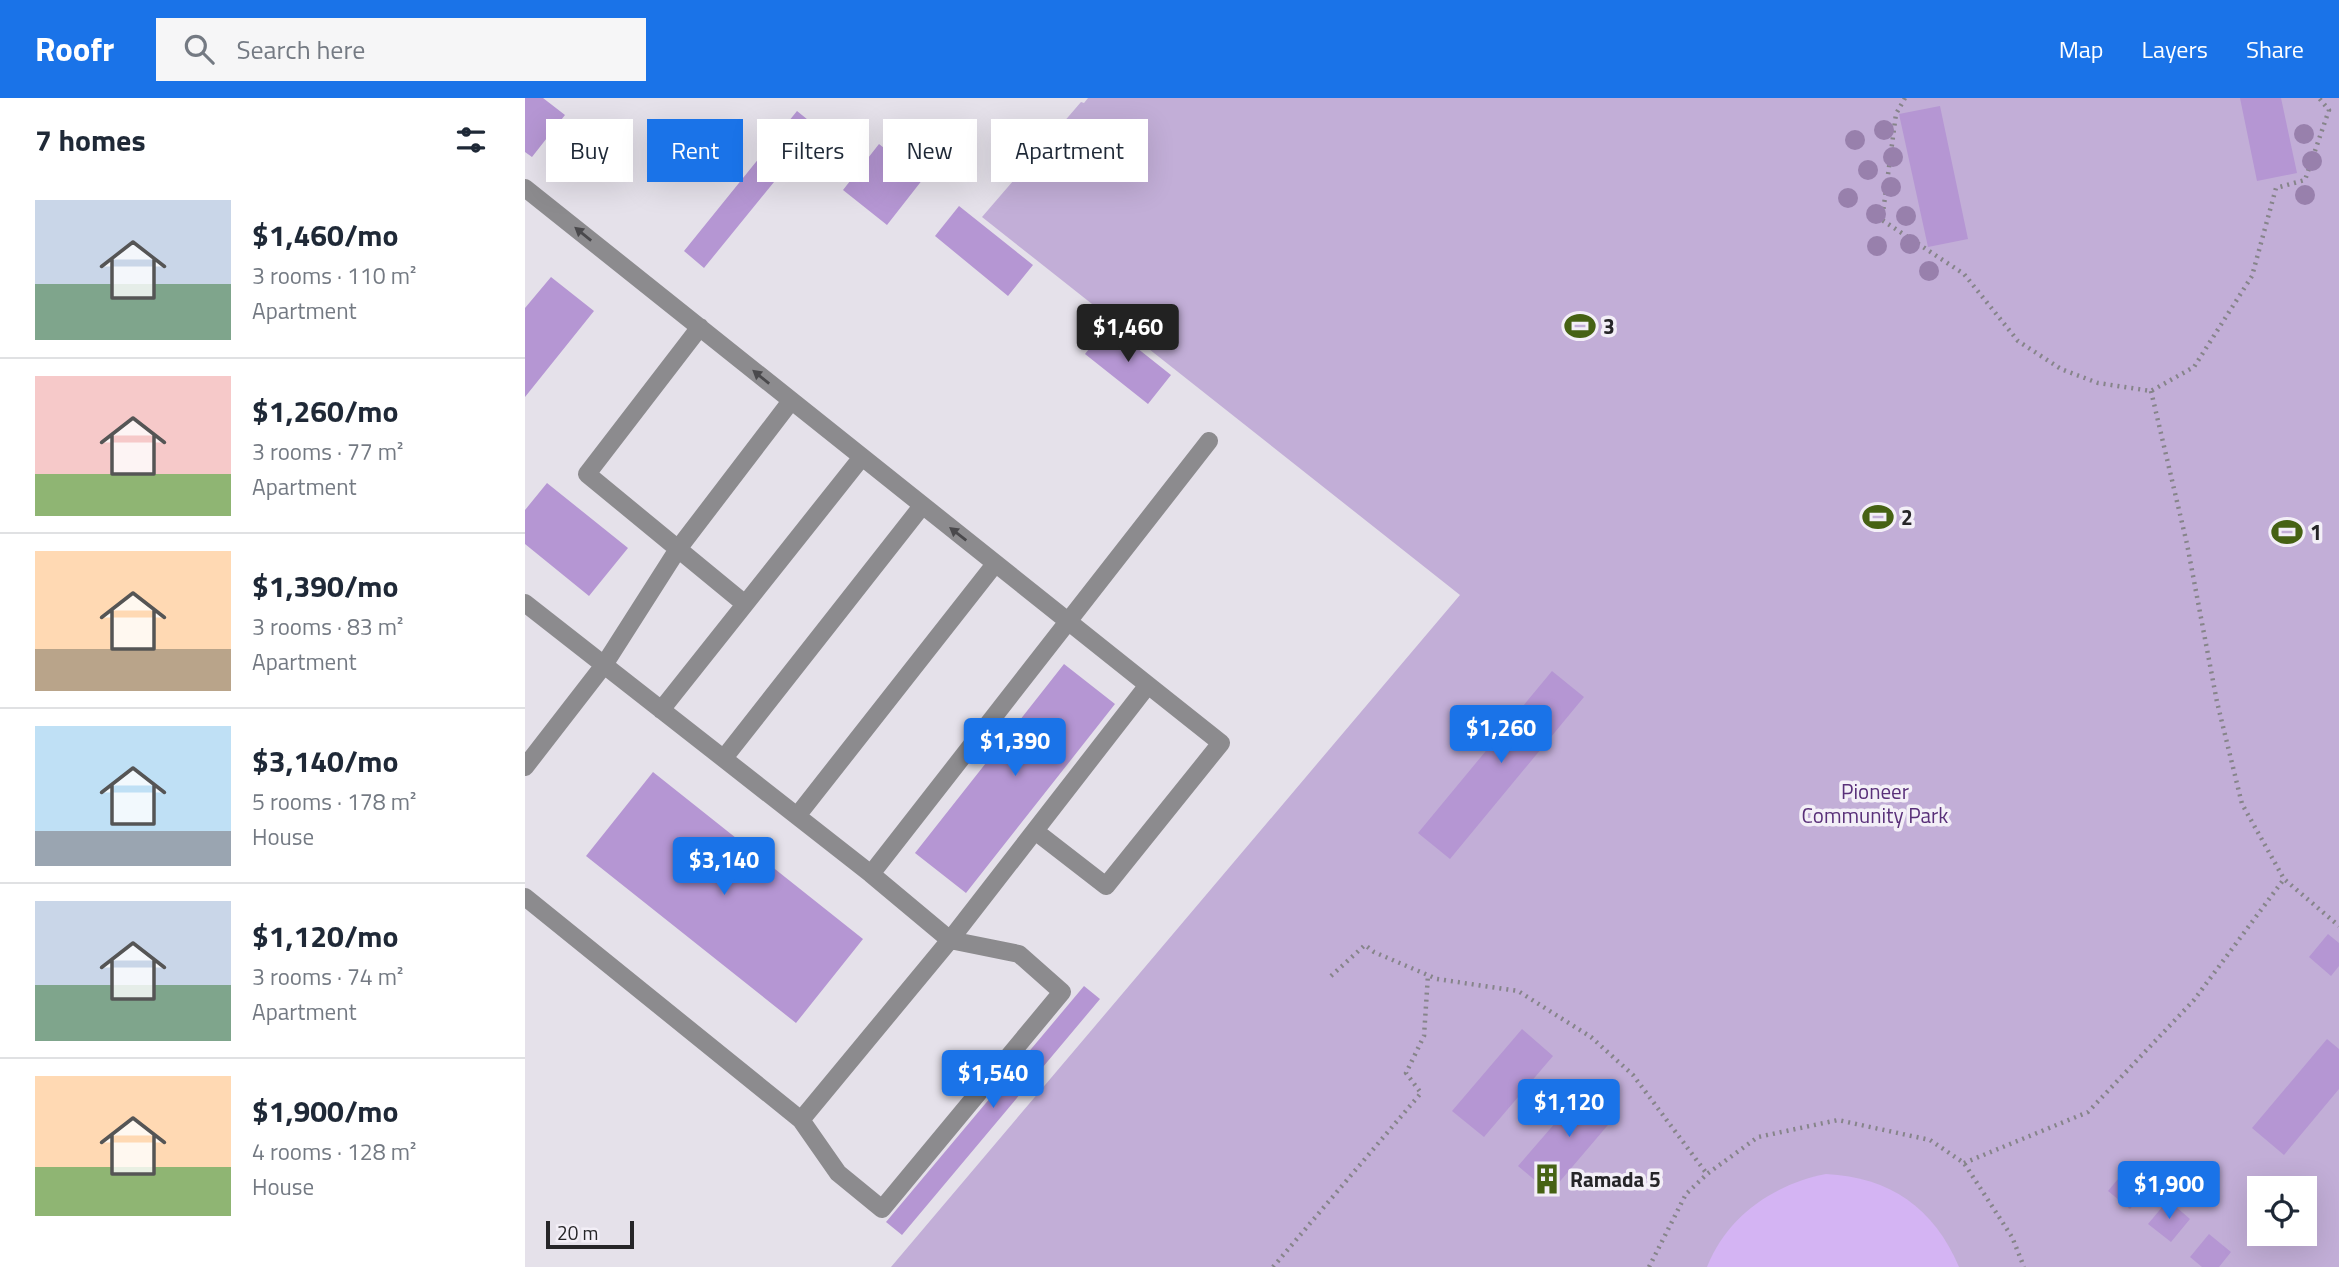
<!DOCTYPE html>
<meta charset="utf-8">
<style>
:root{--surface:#fff;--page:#f6f6f7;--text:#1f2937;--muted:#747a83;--line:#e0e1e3;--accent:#1a73e8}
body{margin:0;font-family:"Titillium Web",sans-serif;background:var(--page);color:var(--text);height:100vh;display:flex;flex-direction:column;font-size:26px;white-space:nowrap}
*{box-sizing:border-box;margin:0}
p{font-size:23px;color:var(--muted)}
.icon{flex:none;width:38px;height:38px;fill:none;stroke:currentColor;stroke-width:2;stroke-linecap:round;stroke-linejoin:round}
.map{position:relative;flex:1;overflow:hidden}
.side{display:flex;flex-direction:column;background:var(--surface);width:525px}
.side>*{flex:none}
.guide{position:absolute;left:21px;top:21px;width:665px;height:63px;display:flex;gap:14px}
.fabs{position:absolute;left:1722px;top:1078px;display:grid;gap:14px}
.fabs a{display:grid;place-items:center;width:70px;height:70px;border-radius:0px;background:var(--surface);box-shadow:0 7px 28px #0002;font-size:35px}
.scale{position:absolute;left:21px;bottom:18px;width:88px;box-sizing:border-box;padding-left:7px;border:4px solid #262528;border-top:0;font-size:19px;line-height:24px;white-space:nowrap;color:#262528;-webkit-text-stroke:5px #f3eff7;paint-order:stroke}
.price{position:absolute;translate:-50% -60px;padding:0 16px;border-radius:7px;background:var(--accent);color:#fff;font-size:23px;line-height:46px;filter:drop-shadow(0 2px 4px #0008)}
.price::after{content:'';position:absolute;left:50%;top:42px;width:21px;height:16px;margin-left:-10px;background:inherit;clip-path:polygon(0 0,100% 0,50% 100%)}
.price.selected{background:#222;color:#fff}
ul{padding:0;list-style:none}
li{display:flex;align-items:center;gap:21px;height:175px;padding:0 35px}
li+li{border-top:2px solid var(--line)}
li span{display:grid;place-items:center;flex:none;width:196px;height:140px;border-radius:0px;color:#555}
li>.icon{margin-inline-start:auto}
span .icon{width:84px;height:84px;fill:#fffc;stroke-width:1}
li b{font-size:30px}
h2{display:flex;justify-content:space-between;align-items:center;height:84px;padding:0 35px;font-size:30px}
.tag{padding:0 24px;border-radius:0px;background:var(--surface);box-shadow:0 7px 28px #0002;font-size:24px;line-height:63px}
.tag.selected{background:var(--accent);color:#fff}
header{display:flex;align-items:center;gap:42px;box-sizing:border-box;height:98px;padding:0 35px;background:var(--accent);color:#fff}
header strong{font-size:33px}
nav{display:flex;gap:38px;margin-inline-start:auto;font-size:24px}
.search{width:490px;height:63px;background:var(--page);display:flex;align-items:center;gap:18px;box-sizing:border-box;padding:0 24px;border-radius:0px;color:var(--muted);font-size:26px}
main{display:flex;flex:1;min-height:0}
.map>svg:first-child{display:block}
.green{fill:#c2aed7;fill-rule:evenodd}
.water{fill:#d4b4f3}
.building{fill:#b596d3}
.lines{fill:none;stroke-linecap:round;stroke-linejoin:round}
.path{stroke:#86848a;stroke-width:4.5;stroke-dasharray:2 5;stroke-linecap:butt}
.minor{stroke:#8c8b8e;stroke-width:18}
.tree{fill:#9880ac}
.oneway{fill:#4a494c}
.labels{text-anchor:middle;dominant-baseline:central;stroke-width:7;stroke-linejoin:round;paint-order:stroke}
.poi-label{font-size:21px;font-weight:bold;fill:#262528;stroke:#f3eff7;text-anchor:start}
.park-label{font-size:21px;fill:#593079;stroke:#f3eff7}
</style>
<header>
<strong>Roofr</strong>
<div class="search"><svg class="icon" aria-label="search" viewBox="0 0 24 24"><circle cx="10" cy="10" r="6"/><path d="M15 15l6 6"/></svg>Search here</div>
<nav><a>Map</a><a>Layers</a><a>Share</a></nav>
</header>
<main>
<section class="side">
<h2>7 homes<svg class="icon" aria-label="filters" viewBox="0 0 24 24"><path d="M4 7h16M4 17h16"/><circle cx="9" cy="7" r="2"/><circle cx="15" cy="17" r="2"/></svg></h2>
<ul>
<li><span style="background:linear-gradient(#c9d6e8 60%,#7fa58c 0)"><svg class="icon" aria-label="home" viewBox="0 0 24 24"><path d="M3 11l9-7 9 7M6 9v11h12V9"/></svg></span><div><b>$1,460/mo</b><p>3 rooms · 110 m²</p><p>Apartment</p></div></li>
<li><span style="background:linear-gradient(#f6c9c9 70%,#8fb573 0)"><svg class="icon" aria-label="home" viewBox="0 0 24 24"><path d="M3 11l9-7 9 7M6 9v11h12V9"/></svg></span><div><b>$1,260/mo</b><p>3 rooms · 77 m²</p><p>Apartment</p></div></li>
<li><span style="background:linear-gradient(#ffd9b3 70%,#b9a48a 0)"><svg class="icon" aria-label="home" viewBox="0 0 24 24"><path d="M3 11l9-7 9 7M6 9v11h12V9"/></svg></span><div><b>$1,390/mo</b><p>3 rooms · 83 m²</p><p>Apartment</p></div></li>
<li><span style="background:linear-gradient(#bfe0f5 75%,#9aa5b1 0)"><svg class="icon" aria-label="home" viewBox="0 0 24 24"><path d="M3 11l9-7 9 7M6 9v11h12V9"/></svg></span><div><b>$3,140/mo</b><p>5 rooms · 178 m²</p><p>House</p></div></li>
<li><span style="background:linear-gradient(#c9d6e8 60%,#7fa58c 0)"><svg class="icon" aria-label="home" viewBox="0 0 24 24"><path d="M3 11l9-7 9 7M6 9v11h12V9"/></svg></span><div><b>$1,120/mo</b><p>3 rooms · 74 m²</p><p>Apartment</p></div></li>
<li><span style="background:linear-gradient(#ffd9b3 65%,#8fb573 0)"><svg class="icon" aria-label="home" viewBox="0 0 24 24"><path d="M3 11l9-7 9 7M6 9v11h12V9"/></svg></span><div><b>$1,900/mo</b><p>4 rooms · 128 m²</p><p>House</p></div></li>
</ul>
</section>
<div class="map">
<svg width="1814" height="1169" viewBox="0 0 1814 1169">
<rect width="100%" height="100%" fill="#e5e1ea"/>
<path class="green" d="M563,0H1814V1169H366L935,497L457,119L556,4L559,5ZM1734,1090H1780V1136H1734Z"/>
<path class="water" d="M1301,1076C1365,1079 1409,1110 1434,1169H1182C1202,1118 1249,1086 1301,1076Z"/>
<path class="building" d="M0,0H18L40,17L7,59L0,54Z
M1715,0H1756L1772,75L1732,83Z
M1415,8L1443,141L1403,149L1374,16Z
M272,13L293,30L179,170L159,153Z
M354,46L398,81L362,127L318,92Z
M434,108L508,167L483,198L410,138Z
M26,179L69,213L0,299V210Z
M583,227L646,277L623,306L560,256Z
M22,385L103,450L64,498L0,446V412Z
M539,566L590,606L441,795L390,755Z
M1027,573L1059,599L925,761L893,735Z
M128,674L338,841L271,925L61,758Z
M1803,836L1814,845V868L1806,878L1784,859Z
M559,888L575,901L377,1137L361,1124Z
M997,931L1028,958L959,1039L927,1013Z
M1802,941L1814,951V991L1759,1057L1727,1030Z
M1063,987L1094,1014L1025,1095L993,1068Z
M1603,1069L1625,1088L1605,1111L1583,1093Z
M1643,1102L1665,1121L1646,1144L1623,1126Z
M1684,1136L1706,1154L1694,1169H1677L1665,1159Z"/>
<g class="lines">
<path class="path" d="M1380,0L1371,16L1357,122L1439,176L1493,243L1536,271L1573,285L1626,293L1669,269L1727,178L1751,90L1780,82L1804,12L1794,0
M1626,293L1662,446L1692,604L1717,706L1759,781L1814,828
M806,878L840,847L849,854L912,881L993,893L1066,939L1108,977L1182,1076
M1439,1065L1563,1014L1669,902L1759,781
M748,1169L896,995L881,975L899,938L903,877
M1124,1169L1161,1096L1182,1076L1233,1039L1313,1022L1405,1042L1439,1065L1487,1139L1499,1169"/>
<path class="minor" d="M0,90L623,587L425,842L494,856L537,894L357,1111L313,1075L276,1022
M175,229L62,376L220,506
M0,505L346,776L684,343
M136,612L337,359
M199,660L397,408
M0,669L79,567L153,451L266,303
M272,718L470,466
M510,733L581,788L696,645L623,587
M0,799L276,1022L425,842L346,776"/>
</g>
<g class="tree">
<circle cx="1359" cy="32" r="10"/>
<circle cx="1779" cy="36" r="10"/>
<circle cx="1330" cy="42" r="10"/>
<circle cx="1368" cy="59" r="10"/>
<circle cx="1787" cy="63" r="10"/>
<circle cx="1343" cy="72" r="10"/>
<circle cx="1366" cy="89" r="10"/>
<circle cx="1780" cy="97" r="10"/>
<circle cx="1323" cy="100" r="10"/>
<circle cx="1351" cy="116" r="10"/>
<circle cx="1381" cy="118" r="10"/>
<circle cx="1385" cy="146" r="10"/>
<circle cx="1352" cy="148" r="10"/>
<circle cx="1404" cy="173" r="10"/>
</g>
<defs><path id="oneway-solid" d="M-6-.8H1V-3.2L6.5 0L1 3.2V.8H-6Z" transform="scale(1.75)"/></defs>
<g class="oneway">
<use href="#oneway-solid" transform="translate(58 136) rotate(-141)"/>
<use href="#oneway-solid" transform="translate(236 279) rotate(-141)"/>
<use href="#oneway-solid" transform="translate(433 436) rotate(-142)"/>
</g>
<defs>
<g id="stadium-bare" transform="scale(2.415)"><path d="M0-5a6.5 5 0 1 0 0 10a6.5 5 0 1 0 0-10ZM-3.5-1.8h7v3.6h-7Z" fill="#466214" stroke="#f3eff7" stroke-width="2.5" paint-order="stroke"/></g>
<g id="building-bare" transform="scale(2.415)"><path d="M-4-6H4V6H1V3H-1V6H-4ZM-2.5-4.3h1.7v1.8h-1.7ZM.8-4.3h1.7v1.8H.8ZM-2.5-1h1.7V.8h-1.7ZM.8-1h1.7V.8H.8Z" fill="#466214" stroke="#f3eff7" stroke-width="2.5" paint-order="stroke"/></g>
</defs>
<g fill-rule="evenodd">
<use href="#stadium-bare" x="1055" y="228"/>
<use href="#stadium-bare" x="1353" y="419"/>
<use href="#stadium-bare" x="1762" y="434"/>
<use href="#building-bare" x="1022" y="1081"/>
</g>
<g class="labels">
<g class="poi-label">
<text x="1078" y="228">3</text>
<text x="1376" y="419">2</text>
<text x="1785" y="434">1</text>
<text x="1045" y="1081">Ramada 5</text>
</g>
<g class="park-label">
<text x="1350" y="693">Pioneer<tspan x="1350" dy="24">Community Park</tspan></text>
</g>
</g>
</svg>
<div class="fabs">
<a><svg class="icon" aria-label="locate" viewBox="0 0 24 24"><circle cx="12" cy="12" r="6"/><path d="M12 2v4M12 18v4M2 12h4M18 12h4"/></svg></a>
</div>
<div class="scale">20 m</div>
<b class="price selected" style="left:603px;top:266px">$1,460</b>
<b class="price" style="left:976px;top:667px">$1,260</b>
<b class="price" style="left:490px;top:680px">$1,390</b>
<b class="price" style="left:199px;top:799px">$3,140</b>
<b class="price" style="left:468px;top:1012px">$1,540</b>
<b class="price" style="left:1044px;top:1041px">$1,120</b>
<b class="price" style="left:1644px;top:1123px">$1,900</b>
<div class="guide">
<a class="tag">Buy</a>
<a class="tag selected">Rent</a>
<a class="tag">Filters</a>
<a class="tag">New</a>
<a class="tag">Apartment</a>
</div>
</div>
</main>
